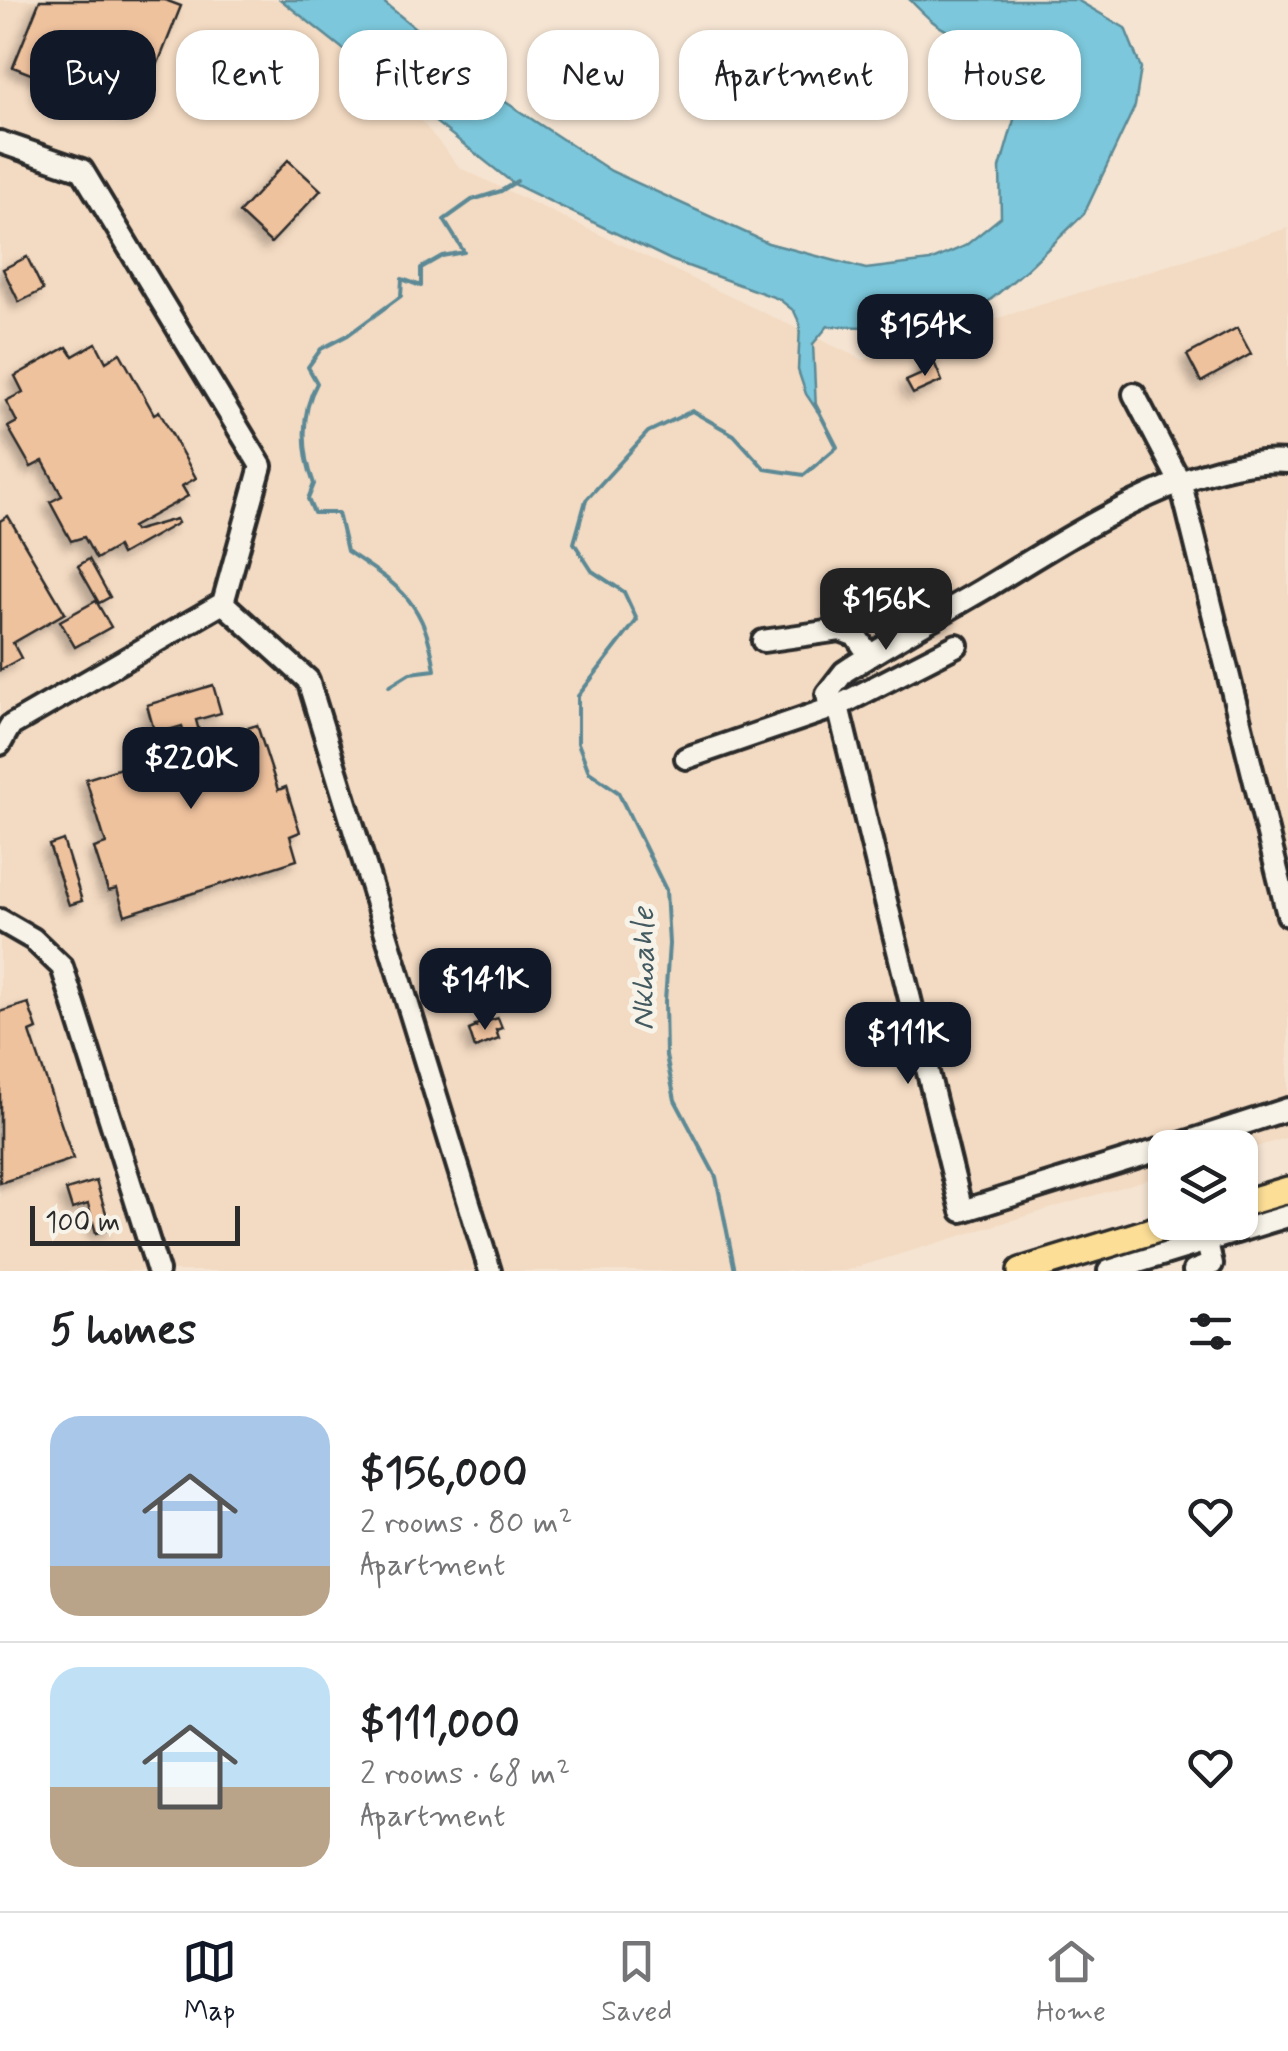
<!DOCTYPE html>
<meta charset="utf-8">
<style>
:root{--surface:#fff;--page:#f6f6f6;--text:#202124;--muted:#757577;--line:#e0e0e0;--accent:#111827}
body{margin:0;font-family:Mynerve,sans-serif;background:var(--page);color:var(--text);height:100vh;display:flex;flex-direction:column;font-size:38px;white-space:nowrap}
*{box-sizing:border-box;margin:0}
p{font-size:32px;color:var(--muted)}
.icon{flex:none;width:55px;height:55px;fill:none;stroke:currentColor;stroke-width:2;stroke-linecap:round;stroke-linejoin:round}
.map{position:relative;height:1271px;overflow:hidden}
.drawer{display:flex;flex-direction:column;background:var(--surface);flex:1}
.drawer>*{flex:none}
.banner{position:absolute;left:30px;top:30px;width:1230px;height:90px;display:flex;gap:20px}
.controls{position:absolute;left:1148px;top:1130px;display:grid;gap:20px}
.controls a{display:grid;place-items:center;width:110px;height:110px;border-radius:20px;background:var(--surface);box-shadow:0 2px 8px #0004;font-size:50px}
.scale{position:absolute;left:30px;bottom:25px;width:210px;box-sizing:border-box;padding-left:10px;border:5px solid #2b2b2b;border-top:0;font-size:28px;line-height:35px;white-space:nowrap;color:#2b2b2b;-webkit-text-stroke:8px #f7f3e8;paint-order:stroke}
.price{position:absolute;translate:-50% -85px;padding:0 22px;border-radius:20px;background:var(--accent);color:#fff;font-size:32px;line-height:65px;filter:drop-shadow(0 2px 5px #0008)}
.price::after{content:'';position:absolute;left:50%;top:60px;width:30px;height:22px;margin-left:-15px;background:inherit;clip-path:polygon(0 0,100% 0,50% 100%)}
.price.on{background:#222;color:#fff}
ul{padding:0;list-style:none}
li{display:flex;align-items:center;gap:30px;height:250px;padding:0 50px}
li+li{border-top:2px solid var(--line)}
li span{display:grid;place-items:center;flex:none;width:280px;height:200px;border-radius:30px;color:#555}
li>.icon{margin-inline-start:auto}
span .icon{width:120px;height:120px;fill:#fffc;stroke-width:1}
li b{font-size:42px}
h2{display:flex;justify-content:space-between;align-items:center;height:120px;padding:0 50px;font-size:42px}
.chip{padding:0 35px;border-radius:30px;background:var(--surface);box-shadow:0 2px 8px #0004;font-size:35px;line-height:90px}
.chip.on{background:var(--accent);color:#fff}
.menu{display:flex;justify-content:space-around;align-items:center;height:140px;border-top:2px solid var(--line);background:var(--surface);font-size:28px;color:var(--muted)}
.menu a{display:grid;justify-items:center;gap:5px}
.menu .on{color:var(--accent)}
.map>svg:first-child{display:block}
.built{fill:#f3dac2}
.water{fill:#7bc7db;stroke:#5b8995;stroke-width:2.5}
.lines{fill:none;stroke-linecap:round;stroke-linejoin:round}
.stream{stroke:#5b8995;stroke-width:4}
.building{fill:#efc29e;stroke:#2b2b2b;stroke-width:2.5;filter:url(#shadow)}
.minor-casing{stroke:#2b2b2b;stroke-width:28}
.major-casing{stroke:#2b2b2b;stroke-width:32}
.minor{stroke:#f7f3e8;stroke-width:20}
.major{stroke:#fcde96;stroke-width:25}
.labels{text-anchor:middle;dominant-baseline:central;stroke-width:10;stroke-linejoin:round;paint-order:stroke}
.water-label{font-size:32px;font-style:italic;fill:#435a60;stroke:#f7f3e8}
</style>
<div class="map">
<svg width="1288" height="1271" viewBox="0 0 1288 1271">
<defs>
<filter id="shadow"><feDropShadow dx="-6" dy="6" stdDeviation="5" flood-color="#0004"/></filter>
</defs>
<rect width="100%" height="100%" fill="#f5e4d2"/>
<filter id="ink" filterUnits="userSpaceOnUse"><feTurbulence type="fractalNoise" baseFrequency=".01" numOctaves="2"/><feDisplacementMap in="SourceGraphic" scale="20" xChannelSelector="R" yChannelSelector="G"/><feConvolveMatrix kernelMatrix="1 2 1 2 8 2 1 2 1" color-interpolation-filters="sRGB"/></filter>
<g filter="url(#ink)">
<path class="built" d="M0,0H281L405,101L460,168L863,360L1288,228V1137L1240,1152V1148H1165V1174L844,1271H0Z"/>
<path class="water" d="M281,0H381L504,101L611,171L768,243L866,269L930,261L965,246L1001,217L1000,168L1020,99L1013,45L999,31C954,41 942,33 910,0H1077L1125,28L1141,68L1135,106L1084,214L1027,269L970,317L905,328L828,326L813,344L816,409L806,394L798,370L800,324L794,311L779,299L671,260L514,184Z"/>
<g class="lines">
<path class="stream" d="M389,686L410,673L435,670C424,601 402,588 347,551L338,513H314L308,499L314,484C302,452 300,413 317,383L308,367L321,349L348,335L401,296L402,279L421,286V268L442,256L464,252L444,220L472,200L501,191L517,181
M735,1271L716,1177L675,1100L666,1056L665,1001L669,944L666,890L618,792L589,772L578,743V696L637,620L624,592L592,571L574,543L586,500L648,432L692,411L734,435L765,469L804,475L837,447L815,404"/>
</g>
<path class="building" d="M40,0H165L181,6L137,116L13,67Z
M288,160L321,190L271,243L239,213Z
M27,257L43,290L19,302L3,269Z
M1237,328L1251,354L1201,382L1187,355Z
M96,343L106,362L120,353L154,414L159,411L196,478L182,486L188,496L132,527L134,531L176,519L178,523L121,555L117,547L96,559L84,537L71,541L50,502L62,496L43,461L31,467L8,427L17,422L6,401L23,392L15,376L67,347L73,356Z
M934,362L942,381L913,394L906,381L922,374L919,368Z
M8,516L65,613L13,643L21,658L0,670V521Z
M89,559L110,597L99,603L78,566Z
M96,601L111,627L75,647L60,621Z
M213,685L221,713L196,720L202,742L257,725L278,790L286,787L300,832L290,836L297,860L125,915L117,889L108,891L94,848L106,844L86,779L188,747L182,726L155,734L147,705Z
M63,840L82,901L69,905L49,845Z
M28,1003L37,1029L30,1032L73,1159L0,1183V1012Z
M498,1018L502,1028L496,1030L499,1039L475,1048L469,1030L476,1027L475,1025Z
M96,1181L111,1229L96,1233L88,1204L72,1209L66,1190Z"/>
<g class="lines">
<g class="minor-casing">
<path id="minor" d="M0,142L82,170L261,466L223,603L308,680L490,1271
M1134,394L1181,484L1288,915
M763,641L840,630L856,636L869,655
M838,706L962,1211L1165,1148
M830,709L827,694L844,672C888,643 936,617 982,590C1064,541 1191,454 1288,462
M0,744L10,726L223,603
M686,758L838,706L957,645
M0,920L33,939L62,967L158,1271
M1168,1148L1288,1109
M1109,1271L1288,1216
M1194,1271L1212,1264L1207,1242"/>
</g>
<g class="major-casing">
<path id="major" d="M1240,1204L1288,1190
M1021,1271L1181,1222"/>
</g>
<use href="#minor" class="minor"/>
<use href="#major" class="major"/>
</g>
</g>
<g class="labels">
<g class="water-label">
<text transform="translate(644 969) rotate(-90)">Nkhoahle</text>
</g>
</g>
</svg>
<div class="controls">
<a><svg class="icon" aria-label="layers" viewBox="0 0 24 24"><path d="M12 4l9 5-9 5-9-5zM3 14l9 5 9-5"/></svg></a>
</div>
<div class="scale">100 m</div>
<b class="price" style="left:925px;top:379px">$154K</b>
<b class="price on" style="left:886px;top:653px">$156K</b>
<b class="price" style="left:191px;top:812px">$220K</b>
<b class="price" style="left:485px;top:1033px">$141K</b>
<b class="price" style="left:908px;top:1087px">$111K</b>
<div class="banner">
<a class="chip on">Buy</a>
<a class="chip">Rent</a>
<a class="chip">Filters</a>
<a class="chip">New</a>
<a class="chip">Apartment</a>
<a class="chip">House</a>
</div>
</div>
<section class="drawer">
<h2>5 homes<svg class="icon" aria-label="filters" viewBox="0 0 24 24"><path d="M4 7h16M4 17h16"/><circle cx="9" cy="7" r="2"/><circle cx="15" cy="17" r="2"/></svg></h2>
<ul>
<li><span style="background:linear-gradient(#a9c7e8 75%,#b9a48a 0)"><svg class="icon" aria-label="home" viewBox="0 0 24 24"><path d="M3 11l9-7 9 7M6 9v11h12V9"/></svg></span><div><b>$156,000</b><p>2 rooms · 80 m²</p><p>Apartment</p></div><svg class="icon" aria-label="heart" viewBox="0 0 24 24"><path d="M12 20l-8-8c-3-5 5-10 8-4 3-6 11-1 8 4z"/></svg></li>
<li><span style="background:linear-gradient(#bfe0f5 60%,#b9a48a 0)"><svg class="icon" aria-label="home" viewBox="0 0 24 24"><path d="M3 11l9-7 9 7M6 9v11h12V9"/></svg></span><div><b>$111,000</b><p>2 rooms · 68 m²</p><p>Apartment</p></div><svg class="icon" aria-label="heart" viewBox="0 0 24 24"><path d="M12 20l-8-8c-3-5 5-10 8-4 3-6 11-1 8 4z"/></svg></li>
</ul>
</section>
<nav class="menu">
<a class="on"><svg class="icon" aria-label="map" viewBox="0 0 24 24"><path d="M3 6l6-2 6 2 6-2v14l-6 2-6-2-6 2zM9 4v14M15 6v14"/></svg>Map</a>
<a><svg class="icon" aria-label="saved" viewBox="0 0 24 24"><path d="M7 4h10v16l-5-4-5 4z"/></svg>Saved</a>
<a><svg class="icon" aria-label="home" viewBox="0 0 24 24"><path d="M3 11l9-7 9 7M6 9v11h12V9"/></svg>Home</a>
</nav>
